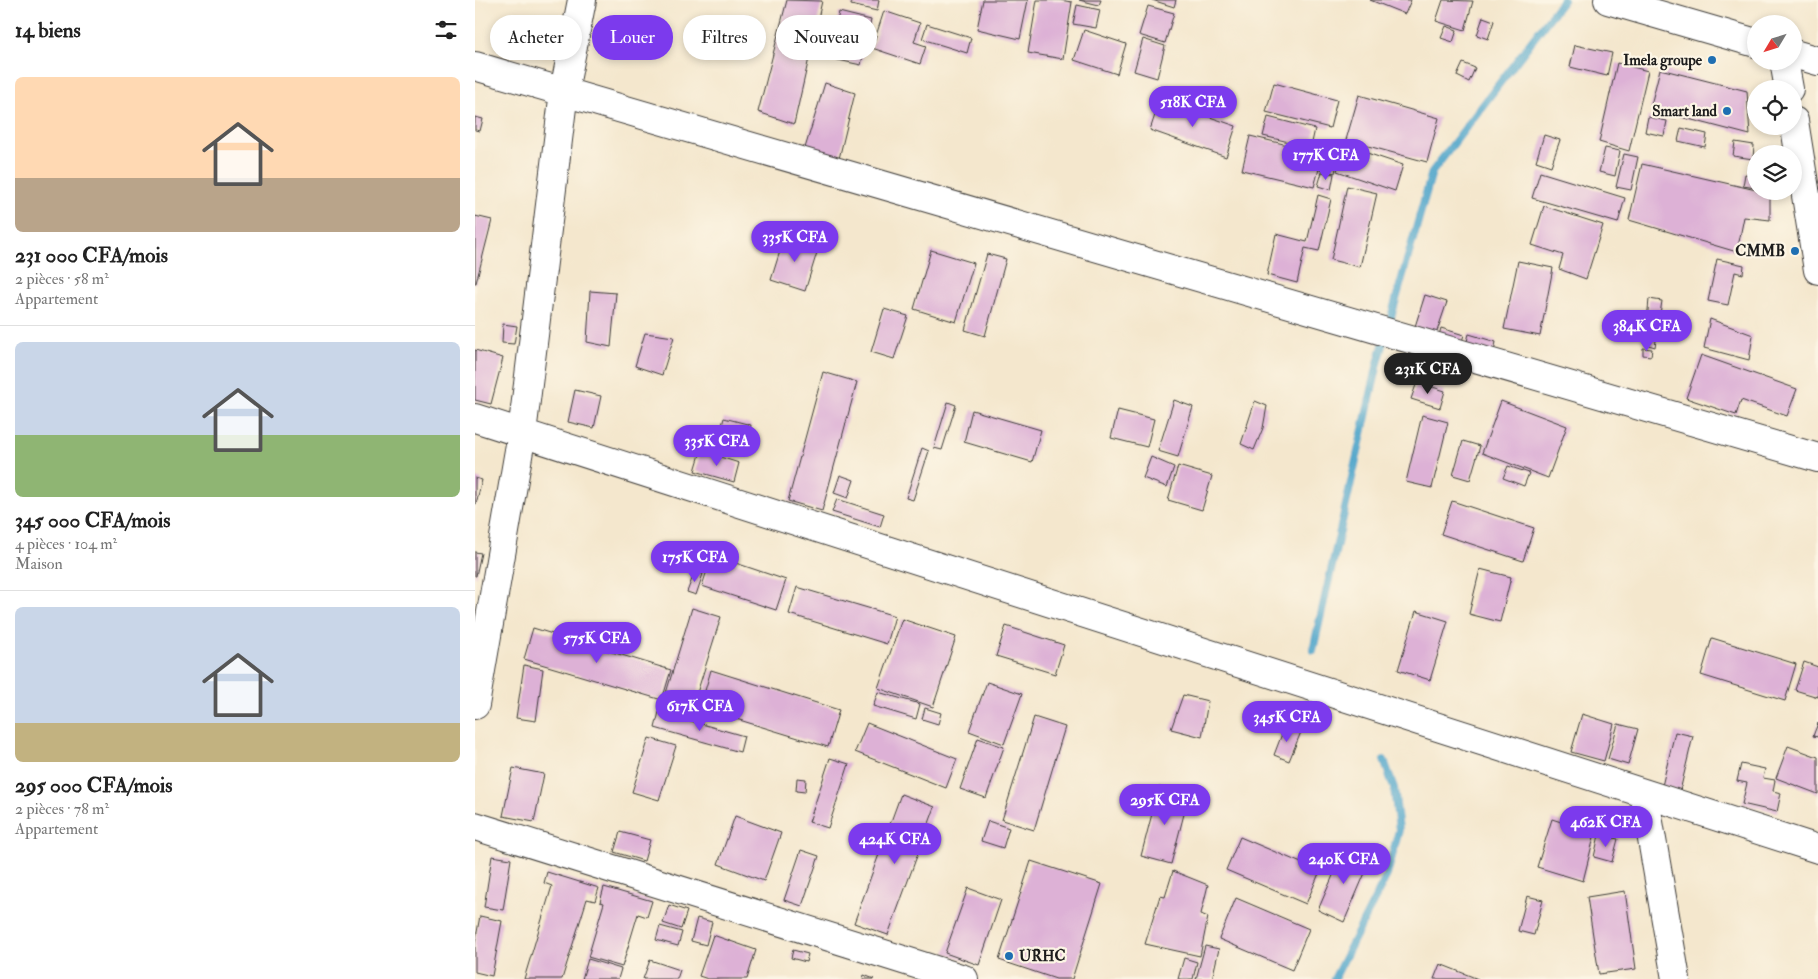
<!DOCTYPE html>
<html lang="fr">
<meta charset="utf-8">
<style>
:root{--surface:#fff;--page:#f6f6f6;--text:#222;--muted:#767676;--line:#e0e0e0;--accent:#7c3aed}
body{margin:0;font-family:"IM FELL Double Pica",serif;background:var(--page);color:var(--text);height:100vh;display:flex;flex-direction:column;font-size:19px;white-space:nowrap}
*{box-sizing:border-box;margin:0}
p{font-size:16px;color:var(--muted)}
.icon{flex:none;width:28px;height:28px;fill:none;stroke:currentColor;stroke-width:2;stroke-linecap:round;stroke-linejoin:round}
.map{position:relative;flex:1;overflow:hidden}
.side{display:flex;flex-direction:column;background:var(--surface);width:475px}
.side>*{flex:none}
.guide{position:absolute;left:15px;top:15px;width:475px;height:45px;display:flex;gap:10px}
.needle{width:32px;rotate:232deg}
.buttons{position:absolute;left:1272px;top:15px;display:grid;gap:10px}
.buttons a{display:grid;place-items:center;width:55px;height:55px;border-radius:50%;background:var(--surface);box-shadow:0 2px 8px #0003;font-size:25px}
.price{position:absolute;translate:-50% -42px;padding:0 11px;border-radius:18px;background:var(--accent);color:#fff;font-size:16px;line-height:32px;filter:drop-shadow(0 1px 2px #0008)}
.price::after{content:'';position:absolute;left:50%;top:30px;width:15px;height:11px;margin-left:-8px;background:inherit;clip-path:polygon(0 0,100% 0,50% 100%)}
.price.on{background:#222;color:#fff}
ul{padding:0;list-style:none}
li{display:grid;align-content:center;gap:10px;height:265px;padding:0 15px}
li+li{border-top:1px solid var(--line)}
li span{display:grid;place-items:center;height:155px;border-radius:8px;color:#555}
li>.icon{margin-inline-start:auto}
span .icon{width:90px;height:90px;fill:#fffc;stroke-width:1}
li b{font-size:21px}
h2{display:flex;justify-content:space-between;align-items:center;height:60px;padding:0 15px;font-size:21px}
.tag{padding:0 18px;border-radius:22px;background:var(--surface);box-shadow:0 2px 8px #0003;font-size:18px;line-height:45px}
.tag.on{background:var(--accent);color:#fff}
main{display:flex;flex:1;min-height:0}
.map>svg:first-child{display:block}
.lines{fill:none;stroke-linecap:round;stroke-linejoin:round}
.stream{stroke:#4da4ca;stroke-width:8}
.building{fill:#ddb1d6}
.street-casing{stroke:#3c3a37;stroke-width:30}
.secondary-casing{stroke:#3c3a37;stroke-width:30}
.street{stroke:#fff;stroke-width:28}
.secondary{stroke:#fff;stroke-width:28}
.poi-dot{fill:#1f6fb2;stroke:#fcf5e5;stroke-width:2}
.labels{text-anchor:middle;dominant-baseline:central;stroke-width:4.5;stroke-linejoin:round;paint-order:stroke}
.poi-label{font-size:15px;font-weight:bold;fill:#1c1c1c;stroke:#fcf5e5;text-anchor:end}
</style>
<main>
<section class="side">
<h2>14 biens<svg class="icon" aria-label="filters" viewBox="0 0 24 24"><path d="M4 7h16M4 17h16"/><circle cx="9" cy="7" r="2"/><circle cx="15" cy="17" r="2"/></svg></h2>
<ul>
<li><span style="background:linear-gradient(#ffd9b3 65%,#b9a48a 0)"><svg class="icon" aria-label="home" viewBox="0 0 24 24"><path d="M3 11l9-7 9 7M6 9v11h12V9"/></svg></span><div><b>231 000 CFA/mois</b><p>2 pièces · 58 m²</p><p>Appartement</p></div></li>
<li><span style="background:linear-gradient(#c9d6e8 60%,#8fb573 0)"><svg class="icon" aria-label="home" viewBox="0 0 24 24"><path d="M3 11l9-7 9 7M6 9v11h12V9"/></svg></span><div><b>345 000 CFA/mois</b><p>4 pièces · 104 m²</p><p>Maison</p></div></li>
<li><span style="background:linear-gradient(#c9d6e8 75%,#c2b280 0)"><svg class="icon" aria-label="home" viewBox="0 0 24 24"><path d="M3 11l9-7 9 7M6 9v11h12V9"/></svg></span><div><b>295 000 CFA/mois</b><p>2 pièces · 78 m²</p><p>Appartement</p></div></li>
</ul>
</section>
<div class="map">
<svg width="1343" height="979" viewBox="0 0 1343 979">
<rect width="100%" height="100%" fill="#fcf5e5"/>
<filter id="ink" filterUnits="userSpaceOnUse"><feTurbulence type="fractalNoise" baseFrequency=".02" numOctaves="2"/><feDisplacementMap in="SourceGraphic" scale="10" xChannelSelector="R" yChannelSelector="G"/><feConvolveMatrix kernelMatrix="1 2 1 2 8 2 1 2 1" color-interpolation-filters="sRGB"/></filter>
<filter id="wash" filterUnits="userSpaceOnUse"><feTurbulence type="fractalNoise" baseFrequency=".0096" numOctaves="4" result="noise"/><feDisplacementMap in="SourceGraphic" scale="20" xChannelSelector="R" yChannelSelector="G"/><feGaussianBlur stdDeviation="1.12" result="paint"/><feColorMatrix in="noise" values="0 0 0 0 0 0 0 0 0 0 0 0 0 0 0 0 0 1.4 0 .05"/><feComposite in="paint" operator="in"/></filter>
<g filter="url(#wash)">
<rect width="100%" height="100%" fill="#f4e7cd"/>
<g class="lines">
<path class="stream" d="M838,650L903,363L957,172L1088,0
M859,979L912,875L924,830L919,788L909,760"/>
</g>
<g id="blocks">
<path class="building" d="M312,0L347,1L319,124L283,112Z
M377,0H404L402,11L376,5Z
M508,0H553L545,39L502,29Z
M562,0H584L597,2L588,59L553,53Z
M604,0H626L624,5Z
M677,0H701L699,7Z
M895,0H936L930,14Z
M968,0L998,1L990,30L961,21Z
M602,5L625,10L621,28L598,24Z
M673,6L699,13L690,43L664,35Z
M409,11L445,23L439,42L451,46L445,64L397,48Z
M364,12L396,20L386,65L354,58Z
M1008,17L1019,21L1013,39L1002,35Z
M452,24L496,38L492,53L447,39Z
M971,26L982,30L978,42L966,38Z
M609,30L651,44L642,74L599,60Z
M668,39L690,46L682,78L659,71Z
M1100,45L1137,53L1132,76L1095,67Z
M988,63L1000,68L994,82L982,76Z
M1142,63L1173,71L1154,151L1124,142Z
M1185,69L1272,91L1275,135L1175,109Z
M350,83L380,93L361,171L326,161Z
M799,83L862,100L855,128L791,112Z
M884,95L964,118L952,162L871,140Z
M685,100L761,126L751,157L675,130Z
M0,117L8,119L5,131L0,130Z
M793,117L840,129L836,147L788,136Z
M1173,117L1192,121L1189,136L1170,132Z
M1206,128L1232,134L1230,147L1203,141Z
M1069,135L1085,140L1076,166L1061,161Z
M775,136L863,157L860,173L844,169L839,187L767,170Z
M1260,142L1279,145L1278,159L1258,156Z
M871,146L928,165L920,191L862,171Z
M1130,148L1145,151L1140,176L1124,172Z
M1149,154L1163,157L1156,190L1141,187Z
M1167,164L1281,190V191L1295,193V220L1269,217L1262,252L1154,220Z
M847,172L859,174L856,190L843,186Z
M1065,172L1150,198L1143,223L1057,198Z
M1270,174L1281,176V188L1268,186Z
M872,186L902,193L885,267L856,260Z
M843,195L856,199L844,251L830,248L822,283L792,275L801,234L832,242Z
M1069,206L1128,225L1111,279L1084,269L1088,255L1057,245Z
M0,216L17,220L1,283H0Z
M310,235L344,246L330,291L296,280Z
M456,250L499,263L481,322L439,309Z
M512,254L531,259L510,336L490,330Z
M1242,259L1269,265L1268,274L1260,272L1253,305L1233,301Z
M1043,261L1078,268L1065,336L1029,329Z
M115,291L141,293L136,347L112,342Z
M950,295L972,302L958,343L937,336Z
M1174,299L1187,301L1180,347L1170,344Z
M409,309L433,316L419,359L396,352Z
M1235,319L1278,335L1274,360L1229,348Z
M28,324L42,326L39,344L27,343Z
M966,328L989,335L984,350L962,343Z
M170,333L199,337L187,375L160,366Z
M994,334L1021,342L1017,359L990,348Z
M1168,348L1177,349L1176,356L1168,355Z
M0,350L28,358L16,404L0,400Z
M1226,355L1322,389L1312,416L1266,400L1261,415L1211,398Z
M348,372L382,382L347,511L313,501Z
M942,382L970,391L965,408L936,399Z
M100,390L126,396L119,428L93,422Z
M699,400L718,407L703,457L683,451Z
M780,401L792,406L788,428L779,450L766,444Z
M1026,401L1092,426L1073,478L1007,453Z
M473,402L481,405L467,450L459,448Z
M497,410L566,430L557,462L489,442Z
M643,410L679,419L672,447L636,438Z
M947,415L973,422L957,488L931,482Z
M249,418L276,425L269,455L241,447Z
M988,441L1005,446L995,480L978,475Z
M447,448L454,451L438,500L431,498Z
M226,451L264,463L259,482L220,471Z
M676,457L699,467L692,487L668,478Z
M703,466L737,476L727,510L693,500Z
M1033,466L1054,473L1049,486L1028,478Z
M365,475L379,480L373,498L359,493Z
M0,478L7,480L1,504H0Z
M362,499L409,514L405,527L357,512Z
M977,501L1059,528L1048,561L966,534Z
M0,552L6,553L1,576H0Z
M237,555L311,580L301,610L227,586Z
M1005,569L1036,577L1025,622L994,614Z
M220,571L228,574L221,595L212,592Z
M322,587L420,616L412,644L314,614Z
M217,608L246,617L216,712L188,703Z
M941,611L973,621L955,680L923,670Z
M427,619L481,637L458,707L403,688Z
M531,626L589,645L580,674L521,656Z
M58,628L196,670L187,700L49,659Z
M1237,638L1321,664L1310,701L1226,675Z
M1329,662L1343,667V697L1320,690Z
M49,665L68,669L61,721L41,718Z
M236,670L364,710L353,747L225,708Z
M512,682L547,694L529,744L494,731Z
M403,692L445,704L441,719L398,706Z
M708,695L733,701L727,737L696,729Z
M450,708L466,713L463,724L447,719Z
M184,712L269,736L265,752L180,728Z
M1107,714L1139,724L1129,761L1096,752Z
M559,717L590,727L559,830L527,820Z
M392,723L482,759L471,788L380,752Z
M1343,723V737L1338,736Z
M1143,724L1163,729L1153,765L1133,759Z
M810,726L826,732L814,761L799,755Z
M1200,732L1218,736L1205,791L1187,786Z
M174,738L201,746L184,800L157,792Z
M503,738L529,747L511,798L485,789Z
M1313,746L1343,757V794L1301,778Z
M355,758L374,764L353,828L334,822Z
M1266,764L1290,769L1288,778L1300,780L1298,791L1306,793L1302,812L1267,804L1272,783L1262,781Z
M38,768L69,774L59,822L28,816Z
M322,778L331,779L330,792L321,791Z
M684,787L714,795L696,864L666,856Z
M426,794L460,807L413,935L379,923Z
M260,816L306,833L289,881L243,864Z
M1077,819L1120,833L1108,881L1062,867Z
M513,821L534,828L528,848L506,841Z
M145,832L175,840L169,861L139,852Z
M1124,835L1143,839L1137,862L1119,857Z
M765,837L845,871L831,904L751,870Z
M870,848L896,859L869,922L843,910Z
M326,850L344,856L327,906L309,900Z
M17,856L36,859L28,910L9,907Z
M556,861L627,884L597,979H581L524,960Z
M698,871L733,885L726,914L733,917L725,956L670,944L685,896L690,897Z
M72,872L124,888L120,901L112,899L87,979H49L77,886L69,883Z
M129,887L177,901L172,917L163,914L147,967L113,957L129,903L125,902Z
M493,888L526,900L504,965L470,953Z
M1150,891L1161,969L1124,974L1112,897Z
M1052,896L1068,900L1059,935L1043,931Z
M761,898L834,929L817,970L744,939Z
M194,905L212,911L206,929L188,923Z
M5,916L27,921L17,976L0,972V943Z
M222,918L237,922L231,945L216,941Z
M185,926L207,932L203,946L181,940Z
M238,935L281,950L272,979H233L224,976Z
M730,946L744,949L737,979H721Z
M318,950L333,954L331,962L316,958Z
M709,958L722,962L718,979H703Z
M113,959L146,969L143,979H107Z
M175,960L205,970L202,979H168Z
M965,964L1003,979H959Z
M389,975L399,979H388Z"/>
</g>
</g>
<g filter="url(#ink)">
<use href="#blocks" fill-opacity="0" stroke="#3c3a37" stroke-width="1"/>
<g class="lines">
<g class="street-casing">
<path id="street" d="M1309,61L1314,89
M0,66L1343,458
M1319,121L1343,270
M0,418L1343,849
M0,705L47,433L89,91L107,0
M1169,793L1201,979
M0,826L489,979"/>
</g>
<g class="secondary-casing">
<path id="secondary" d="M1133,0L1281,43
M1319,54L1343,61"/>
</g>
<use href="#street" class="street"/>
<use href="#secondary" class="secondary"/>
</g>
</g>
<g class="poi-dot">
<circle cx="1237" cy="60" r="5"/>
<circle cx="1252" cy="111" r="5"/>
<circle cx="1320" cy="251" r="5"/>
<circle cx="534" cy="956" r="5"/>
</g>
<g class="labels">
<g class="poi-label">
<text x="1227" y="60">Imela groupe</text>
<text x="1242" y="111">Smart land</text>
<text x="1310" y="251">CMMB</text>
<text x="544" y="956" text-anchor="start">URHC</text>
</g>
</g>
</svg>
<div class="buttons">
<a><svg class="needle" viewBox="-14 -14 28 28"><path d="M0-13l5 13h-10z" fill="#e53935"/><path d="M0 13l5-13h-10z" fill="#767676"/></svg></a>
<a><svg class="icon" aria-label="locate" viewBox="0 0 24 24"><circle cx="12" cy="12" r="6"/><path d="M12 2v4M12 18v4M2 12h4M18 12h4"/></svg></a>
<a><svg class="icon" aria-label="layers" viewBox="0 0 24 24"><path d="M12 4l9 5-9 5-9-5zM3 14l9 5 9-5"/></svg></a>
</div>
<b class="price" style="left:718px;top:128px">518K CFA</b>
<b class="price" style="left:851px;top:181px">177K CFA</b>
<b class="price" style="left:320px;top:263px">335K CFA</b>
<b class="price" style="left:1172px;top:352px">384K CFA</b>
<b class="price on" style="left:953px;top:395px">231K CFA</b>
<b class="price" style="left:242px;top:467px">335K CFA</b>
<b class="price" style="left:220px;top:583px">175K CFA</b>
<b class="price" style="left:122px;top:664px">575K CFA</b>
<b class="price" style="left:225px;top:732px">617K CFA</b>
<b class="price" style="left:812px;top:743px">345K CFA</b>
<b class="price" style="left:690px;top:826px">295K CFA</b>
<b class="price" style="left:1131px;top:848px">462K CFA</b>
<b class="price" style="left:420px;top:865px">424K CFA</b>
<b class="price" style="left:869px;top:885px">240K CFA</b>
<div class="guide">
<a class="tag">Acheter</a>
<a class="tag on">Louer</a>
<a class="tag">Filtres</a>
<a class="tag">Nouveau</a>
</div>
</div>
</main>
